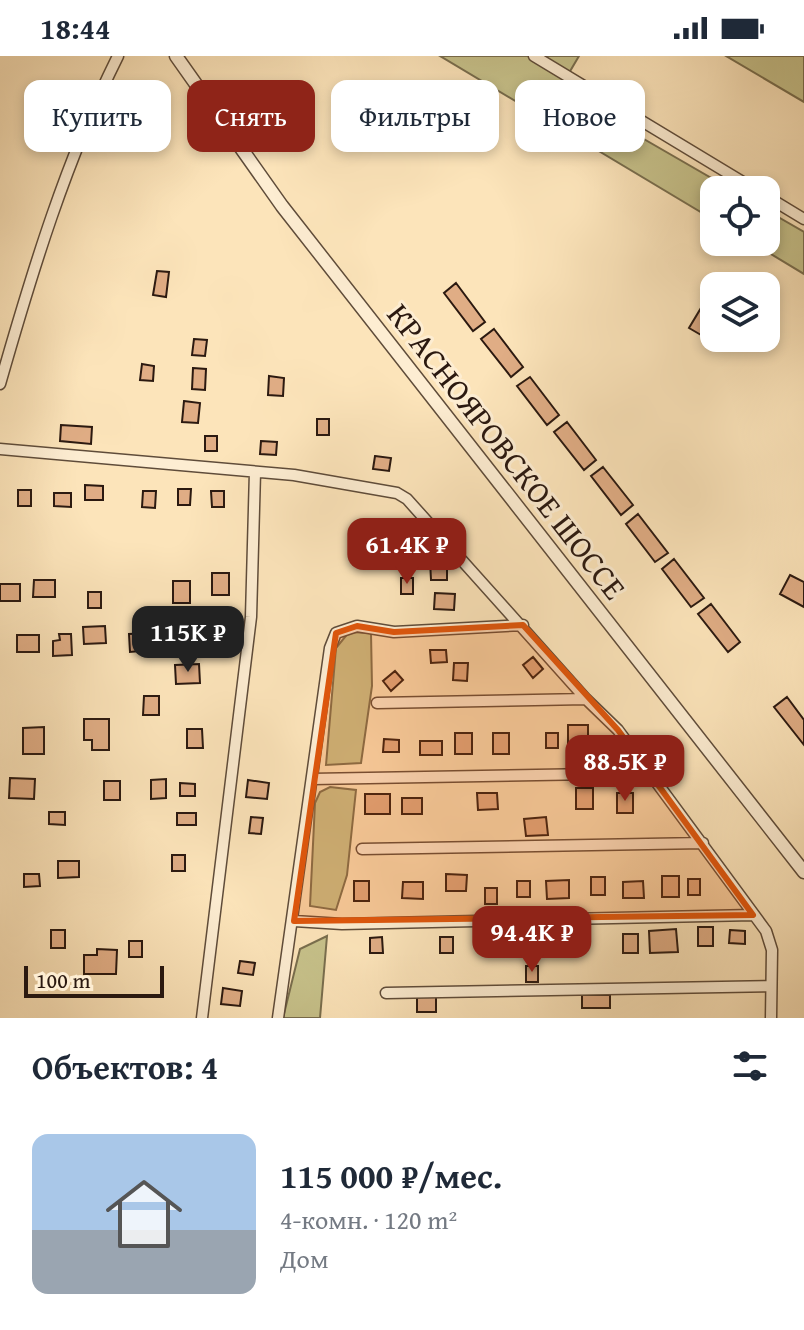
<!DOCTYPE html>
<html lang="ru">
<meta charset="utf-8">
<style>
:root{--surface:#fff;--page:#f2f2f3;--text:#1f2937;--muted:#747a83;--accent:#8f2418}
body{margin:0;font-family:"Gentium Book Plus",serif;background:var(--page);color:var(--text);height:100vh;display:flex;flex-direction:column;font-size:30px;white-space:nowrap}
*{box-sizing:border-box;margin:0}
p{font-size:26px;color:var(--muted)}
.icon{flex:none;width:44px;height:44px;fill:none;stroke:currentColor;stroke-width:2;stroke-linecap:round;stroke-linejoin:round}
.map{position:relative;height:962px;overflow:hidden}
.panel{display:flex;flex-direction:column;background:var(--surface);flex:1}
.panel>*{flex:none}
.hud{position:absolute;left:24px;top:24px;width:756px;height:72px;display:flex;gap:16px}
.controls{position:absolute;left:700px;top:120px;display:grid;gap:16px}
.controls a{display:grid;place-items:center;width:80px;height:80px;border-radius:16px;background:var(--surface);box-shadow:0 4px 12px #0003;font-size:40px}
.scale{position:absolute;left:24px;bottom:20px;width:140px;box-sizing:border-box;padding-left:8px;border:4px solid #2b1910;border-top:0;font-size:22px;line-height:28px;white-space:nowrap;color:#2b1910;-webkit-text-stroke:6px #fdedd2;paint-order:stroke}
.price{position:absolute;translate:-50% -68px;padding:0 18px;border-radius:16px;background:var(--accent);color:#fff;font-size:26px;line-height:52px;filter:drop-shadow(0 2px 4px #0008)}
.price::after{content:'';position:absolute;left:50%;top:48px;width:24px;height:18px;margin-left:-12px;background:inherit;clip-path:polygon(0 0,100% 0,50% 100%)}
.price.selected{background:#222;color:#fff}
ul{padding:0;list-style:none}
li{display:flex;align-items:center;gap:24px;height:200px;padding:0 32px}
li span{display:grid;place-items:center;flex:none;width:224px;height:160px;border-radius:16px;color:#555}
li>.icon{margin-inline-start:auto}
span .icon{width:96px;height:96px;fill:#fffc;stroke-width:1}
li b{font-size:34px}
h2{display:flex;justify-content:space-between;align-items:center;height:96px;padding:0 32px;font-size:34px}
.pill{padding:0 28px;border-radius:16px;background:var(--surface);box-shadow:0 4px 12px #0003;font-size:28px;line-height:72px}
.pill.selected{background:var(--accent);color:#fff}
.status{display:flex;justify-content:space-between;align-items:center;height:56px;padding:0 40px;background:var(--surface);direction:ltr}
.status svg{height:22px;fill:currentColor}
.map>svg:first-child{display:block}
.green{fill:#c7c28b;stroke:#796e4e;stroke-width:2}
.building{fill:#e0ad85;stroke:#2b1910;stroke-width:2}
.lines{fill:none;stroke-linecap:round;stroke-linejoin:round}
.minor-casing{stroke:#5f4c3a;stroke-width:13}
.tertiary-casing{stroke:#5f4c3a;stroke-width:15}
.minor{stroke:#fdedd2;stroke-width:10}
.tertiary{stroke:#fdedd2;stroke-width:12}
.marked{fill:#df560c;fill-opacity:0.2;stroke:#df560c;stroke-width:6;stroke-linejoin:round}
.labels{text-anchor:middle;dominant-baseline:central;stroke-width:6;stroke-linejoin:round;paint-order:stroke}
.street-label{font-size:32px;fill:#2b1910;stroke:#fdedd2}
</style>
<div class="status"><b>18:44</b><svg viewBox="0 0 49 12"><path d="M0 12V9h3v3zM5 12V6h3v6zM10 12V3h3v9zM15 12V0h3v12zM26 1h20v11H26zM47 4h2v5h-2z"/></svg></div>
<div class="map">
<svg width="804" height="962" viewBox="0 0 804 962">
<rect width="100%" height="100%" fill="#fce4ba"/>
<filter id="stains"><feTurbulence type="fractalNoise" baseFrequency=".0025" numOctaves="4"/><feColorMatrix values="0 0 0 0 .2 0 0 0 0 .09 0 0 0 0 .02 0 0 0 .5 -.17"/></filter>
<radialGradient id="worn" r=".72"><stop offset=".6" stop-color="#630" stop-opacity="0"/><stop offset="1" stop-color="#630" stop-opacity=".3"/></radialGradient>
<path class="green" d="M440,0H579L559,34L732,134H714V164Z
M726,0H804V46Z
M766,154L804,176V218L751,186H766Z
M349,576L371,577L372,630L361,707L326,709L336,592Z
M330,731L356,734L347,819L336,854L310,850L315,747L320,736Z
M327,880L320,962H283L300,893Z"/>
<path class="building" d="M157,215L169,216L166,241L153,239Z
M456,227L485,266L473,275L444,237Z
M701,252L714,260V274L708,283L689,272Z
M494,273L523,311L511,321L481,283Z
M194,283L207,284L205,300L192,299Z
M142,308L154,310L153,325L140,324Z
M193,312L206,313L205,334L192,333Z
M269,320L284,322L283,340L268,339Z
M530,321L559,359L547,369L517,330Z
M184,345L200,347L198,367L182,366Z
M317,363H329V379H317Z
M567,366L596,404L584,414L554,376Z
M61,369L92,371L91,388L60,385Z
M205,380H217V395H205Z
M261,385L277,386L276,399L260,398Z
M375,400L391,402L389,415L373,413Z
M603,411L633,449L621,459L591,420Z
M85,429L103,430V444H85Z
M178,433H191L190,449H178Z
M18,434H31V450H18Z
M143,435H156L155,452L142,451Z
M211,435H224V451H212Z
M54,437H71V451L54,450Z
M638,458L668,497L655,506L626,468Z
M382,466L397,468L395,486L380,485Z
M674,503L704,542L691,551L662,513Z
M430,504H447V524H431Z
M212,517H229V539H212Z
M790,519L804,526V551L780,538Z
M401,522H413V538H401Z
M34,524H55V541H33Z
M173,525H190V547H173Z
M0,528H20V545H0Z
M88,536H101V552H88Z
M435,537L455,538L454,554L434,553Z
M711,548L740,586L728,596L698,558Z
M105,570L106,587L84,588L83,571Z
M212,572H232V588H212Z
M150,577L151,594L130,596L129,578Z
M59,578H71L72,599L53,600V585L60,584Z
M17,579H39V596H17Z
M430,594H446L447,606L431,607Z
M533,601L543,613L533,622L523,609Z
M454,607H468L467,625L453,624Z
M199,608L200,627L176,628L175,609Z
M395,615L403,624L391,635L383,625Z
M144,640H159V659H143Z
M787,641L804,664V689L774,651Z
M84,663H109V694H92V684H84Z
M568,669H588V693H568Z
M44,671V698H23V672Z
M187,673H202L203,692H187Z
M455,677H472V698H455Z
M493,677H509V698H493Z
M546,677H558V692H546Z
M384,683L399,684V696H383Z
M420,685H442V699H420Z
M10,722L35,723L34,743L9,742Z
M166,723V742L151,743V724Z
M248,724L269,727L267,743L246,741Z
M104,725H120V744H104Z
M180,727L195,728V740H180Z
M576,732H593V753H576Z
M477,737H497L498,753L478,754Z
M617,737H633V757H617Z
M365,738H390V758H365Z
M402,742H422V758H402Z
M49,756H65V769L49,768Z
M177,757H196V769H177Z
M251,761L263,762L261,778L249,777Z
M546,761L548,779L526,780L524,763Z
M172,799H185V815H172Z
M58,805H79V821L58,822Z
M24,818H39L40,830L24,831Z
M446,818L467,819L466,835H446Z
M662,820H679V841H662Z
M591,821H605V839H591Z
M688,823H700V839H688Z
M569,824V842L547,843L546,825Z
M354,825H369V845H354Z
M517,825H530V841H517Z
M643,825L644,842H623V826Z
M403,826H423V843L402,842Z
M485,832H497V848H485Z
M698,871H713V890H698Z
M676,873L678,896L650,897L649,875Z
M51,874H65V892H51Z
M730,874L745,875V888L729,887Z
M547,878H571L572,897L548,898Z
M623,878H638V897H623Z
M382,881L383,897H370V882Z
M440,881H453V897H440Z
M129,885H142V901H129Z
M97,893L117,894L116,918H84V899H97Z
M240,905L255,907L253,919L238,917Z
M526,910H538V926H526Z
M223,932L242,935L240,950L221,948Z
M582,939H610V952H582Z
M417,941H436V956H417Z"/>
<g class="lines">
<g class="minor-casing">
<path id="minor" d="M534,0L756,134
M766,140L804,163
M0,328C32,216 66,104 118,0
M0,393L294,419L397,437L407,443L586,643L618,674L766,875L772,894L771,962
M377,647L586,643
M312,723L651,717
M362,793L703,787
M294,865L342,868L753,859
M386,937L771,930
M202,962L251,561L255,416
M278,962L330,592L336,577L357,570L394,576L523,569"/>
</g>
<g class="tertiary-casing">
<path id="tertiary" d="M176,0L282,150L804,816"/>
</g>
<use href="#minor" class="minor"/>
<use href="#tertiary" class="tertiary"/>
</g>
<path class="marked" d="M523,569L618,674L753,859L294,865L336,577L357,570L394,576Z"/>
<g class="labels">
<g class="street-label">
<text transform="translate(507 395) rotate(52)">КРАСНОЯРОВСКОЕ ШОССЕ</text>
</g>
</g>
<rect width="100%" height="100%" filter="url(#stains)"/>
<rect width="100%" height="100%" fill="url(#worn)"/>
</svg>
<div class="controls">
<a><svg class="icon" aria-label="locate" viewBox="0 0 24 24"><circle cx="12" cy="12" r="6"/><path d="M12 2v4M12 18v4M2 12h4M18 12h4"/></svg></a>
<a><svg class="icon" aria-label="layers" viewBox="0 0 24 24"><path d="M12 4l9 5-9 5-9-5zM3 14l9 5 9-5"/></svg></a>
</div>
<div class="scale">100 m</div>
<b class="price" style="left:407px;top:530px">61.4K ₽</b>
<b class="price selected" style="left:188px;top:618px">115K ₽</b>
<b class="price" style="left:625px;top:747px">88.5K ₽</b>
<b class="price" style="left:532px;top:918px">94.4K ₽</b>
<div class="hud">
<a class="pill">Купить</a>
<a class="pill selected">Снять</a>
<a class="pill">Фильтры</a>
<a class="pill">Новое</a>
</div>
</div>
<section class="panel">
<h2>Объектов: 4<svg class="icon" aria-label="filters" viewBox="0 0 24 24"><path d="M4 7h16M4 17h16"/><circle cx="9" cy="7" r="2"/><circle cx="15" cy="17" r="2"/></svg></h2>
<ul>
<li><span style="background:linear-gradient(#a9c7e8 60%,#9aa5b1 0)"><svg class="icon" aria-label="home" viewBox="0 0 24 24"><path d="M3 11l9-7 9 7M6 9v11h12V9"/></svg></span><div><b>115 000 ₽/мес.</b><p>4-комн. · 120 m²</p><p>Дом</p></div></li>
</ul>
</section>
